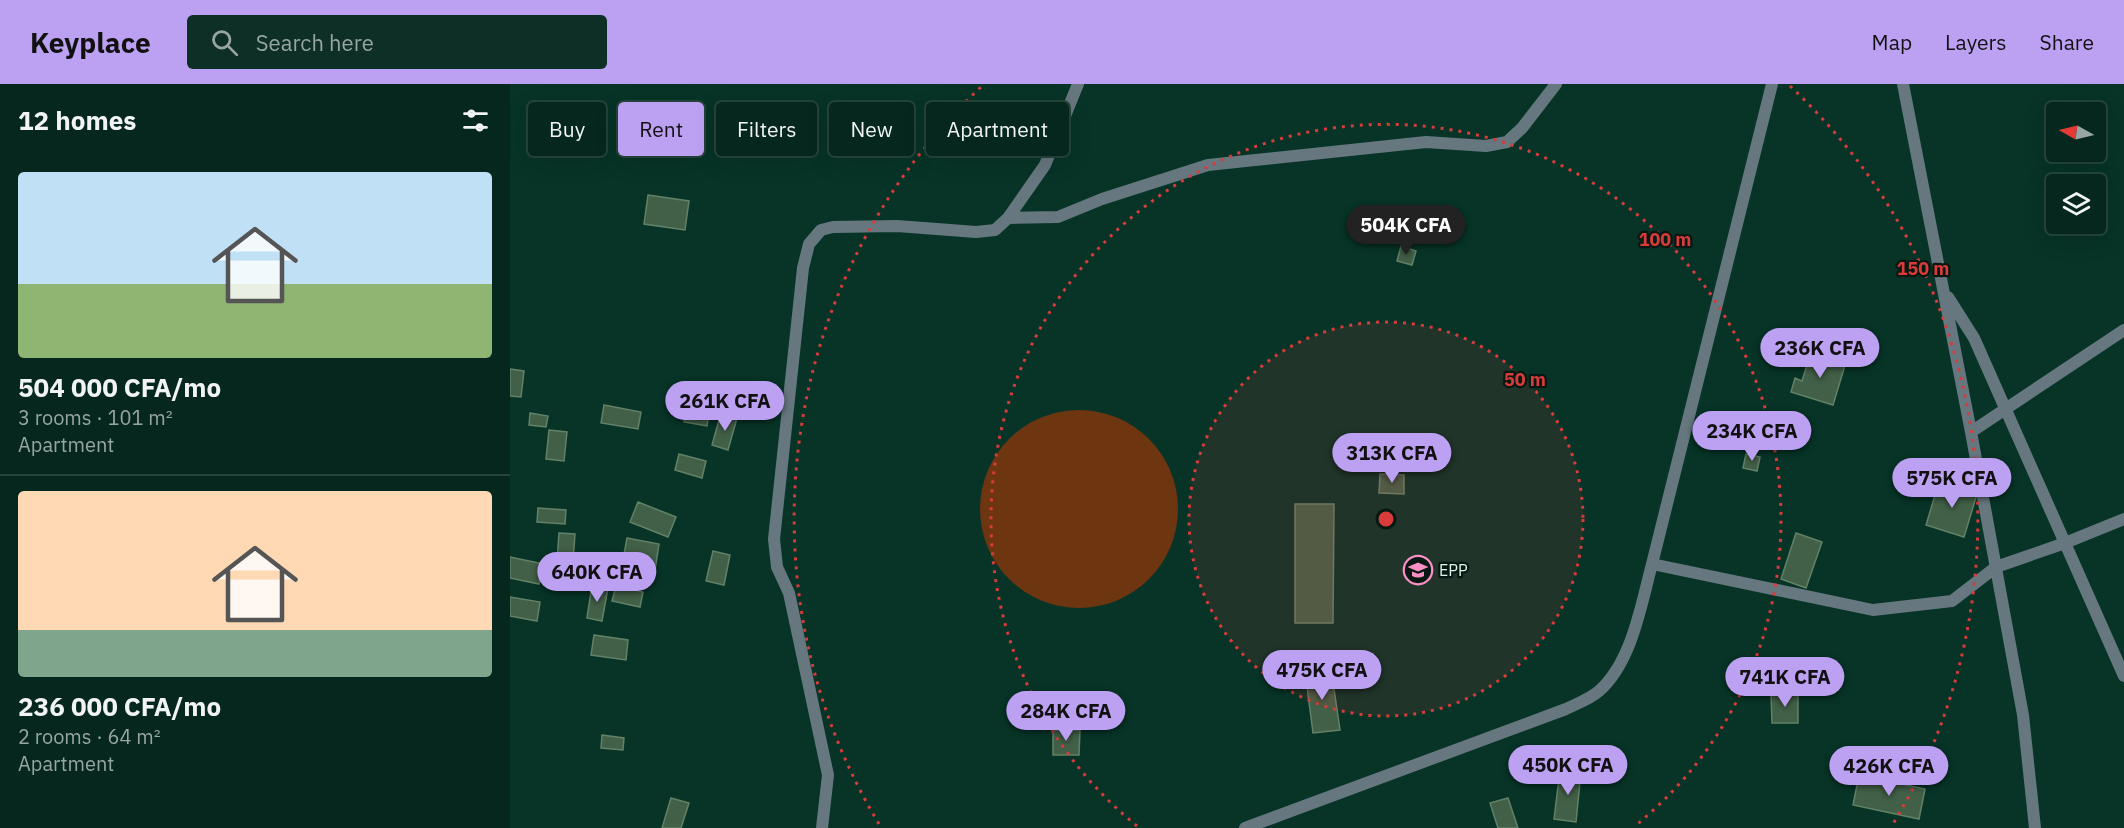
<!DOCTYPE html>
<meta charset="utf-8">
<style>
:root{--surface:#05271d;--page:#0e2f26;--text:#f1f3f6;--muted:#97a5a4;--line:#26443b;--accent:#bca0f2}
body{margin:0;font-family:"IBM Plex Sans",sans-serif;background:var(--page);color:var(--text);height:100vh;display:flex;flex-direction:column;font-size:22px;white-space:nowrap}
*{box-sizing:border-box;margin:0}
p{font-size:20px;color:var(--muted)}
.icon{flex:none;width:33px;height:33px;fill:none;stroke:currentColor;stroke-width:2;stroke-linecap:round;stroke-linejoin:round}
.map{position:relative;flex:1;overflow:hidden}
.drawer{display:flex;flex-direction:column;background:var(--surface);width:510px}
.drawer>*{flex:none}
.top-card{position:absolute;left:18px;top:18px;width:570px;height:54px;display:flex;gap:12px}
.needle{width:39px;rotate:278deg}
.controls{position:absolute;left:1536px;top:18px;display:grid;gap:12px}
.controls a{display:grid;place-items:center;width:60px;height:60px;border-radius:6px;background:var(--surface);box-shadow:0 6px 24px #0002,0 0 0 2px var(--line);font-size:30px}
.price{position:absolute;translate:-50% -51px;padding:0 14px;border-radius:21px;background:var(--accent);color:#111;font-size:20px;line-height:39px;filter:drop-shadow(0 2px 3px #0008)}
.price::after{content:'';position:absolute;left:50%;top:36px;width:18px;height:14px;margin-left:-9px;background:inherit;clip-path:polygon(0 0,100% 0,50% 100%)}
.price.active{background:#222;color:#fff}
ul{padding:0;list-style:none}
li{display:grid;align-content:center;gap:12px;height:318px;padding:0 18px}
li+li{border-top:2px solid var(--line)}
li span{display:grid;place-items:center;height:186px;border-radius:6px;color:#555}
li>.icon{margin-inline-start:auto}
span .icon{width:108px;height:108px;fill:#fffc;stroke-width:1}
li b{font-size:26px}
h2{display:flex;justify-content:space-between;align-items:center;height:72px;padding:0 18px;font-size:26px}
.chip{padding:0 21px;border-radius:6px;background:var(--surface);box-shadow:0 6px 24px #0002,0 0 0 2px var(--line);font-size:21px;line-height:54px}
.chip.active{background:var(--accent);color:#111}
header{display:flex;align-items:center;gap:36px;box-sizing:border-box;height:84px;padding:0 30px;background:var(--accent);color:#111}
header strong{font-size:28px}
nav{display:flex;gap:33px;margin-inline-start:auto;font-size:21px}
.search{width:420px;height:54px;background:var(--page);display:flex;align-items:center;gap:15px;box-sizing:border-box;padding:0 21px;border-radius:6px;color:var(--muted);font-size:22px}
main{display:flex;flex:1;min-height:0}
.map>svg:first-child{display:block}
.green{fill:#6e3511}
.building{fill:#426047;stroke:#628167;stroke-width:1.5}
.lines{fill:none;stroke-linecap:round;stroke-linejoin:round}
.minor{stroke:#66777f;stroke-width:12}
.ring{fill:none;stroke:#d73c3b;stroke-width:3;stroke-dasharray:3 6}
.labels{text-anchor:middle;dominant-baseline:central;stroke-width:4.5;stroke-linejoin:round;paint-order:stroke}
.poi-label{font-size:16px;fill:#ddf3ea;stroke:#071812;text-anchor:start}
.centre{fill:#d73c3b;stroke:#071812;stroke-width:3}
.ring-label{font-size:18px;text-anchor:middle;font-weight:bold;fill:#d73c3b;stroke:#071812;stroke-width:4.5;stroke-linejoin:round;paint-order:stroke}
</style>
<header>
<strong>Keyplace</strong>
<div class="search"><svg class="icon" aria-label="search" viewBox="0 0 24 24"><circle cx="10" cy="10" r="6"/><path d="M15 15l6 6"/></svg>Search here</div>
<nav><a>Map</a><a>Layers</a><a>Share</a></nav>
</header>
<main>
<section class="drawer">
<h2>12 homes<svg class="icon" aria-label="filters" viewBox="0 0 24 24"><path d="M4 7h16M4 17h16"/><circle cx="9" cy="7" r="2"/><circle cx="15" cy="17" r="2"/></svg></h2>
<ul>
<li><span style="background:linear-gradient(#bfe0f5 60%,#8fb573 0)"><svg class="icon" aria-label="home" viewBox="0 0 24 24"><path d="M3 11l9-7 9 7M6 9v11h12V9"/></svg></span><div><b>504 000 CFA/mo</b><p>3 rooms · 101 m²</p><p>Apartment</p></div></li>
<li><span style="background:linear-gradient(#ffd9b3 75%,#7fa58c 0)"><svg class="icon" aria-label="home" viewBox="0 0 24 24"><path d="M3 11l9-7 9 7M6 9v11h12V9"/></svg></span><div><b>236 000 CFA/mo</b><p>2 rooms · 64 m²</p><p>Apartment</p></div></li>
</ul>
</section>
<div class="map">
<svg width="1614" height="744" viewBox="0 0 1614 744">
<rect width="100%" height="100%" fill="#073427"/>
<path class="green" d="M470 425a99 99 0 1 1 198 0a99 99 0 1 1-198 0Z"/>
<path class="building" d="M138,111L179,117L175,146L134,140Z
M891,162L906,167L902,181L887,177Z
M1301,268L1336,278L1323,321L1281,308L1285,294L1292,297Z
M0,285L14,287L11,313L0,312Z
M178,319L200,323L197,342L174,338Z
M94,321L131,328L128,345L91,339Z
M20,329L38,332L36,343L19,341Z
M211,329L227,334L218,366L202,361Z
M39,346L57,348L54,377L36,375Z
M169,370L196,377L192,394L165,386Z
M1236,370L1250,373L1247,387L1233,384Z
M870,390L894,391V410L869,409Z
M1429,398L1467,410L1454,453L1416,441Z
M128,418L166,433L158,453L120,438Z
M785,420H824L823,539H785Z
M28,424L56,426L55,440L27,438Z
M49,449L65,450L63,478H47Z
M1286,449L1312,458L1296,504L1271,495Z
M117,454L149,460L144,493L111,487Z
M203,467L220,471L214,501L196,497Z
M0,473L34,480L29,500L0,494Z
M82,501L98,504L92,537L77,534Z
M106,502L133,508L130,523L102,517Z
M0,513L30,518L27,537L0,532Z
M84,551L118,556L116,576L81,571Z
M821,584L830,646L803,649L795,587Z
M1288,609V639H1262L1261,610Z
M543,646H570L569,671H543Z
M92,651L114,654L113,666L91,664Z
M1050,686L1071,688L1066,738L1044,735Z
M1349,691L1415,705L1409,735L1343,721Z
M161,714L179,719L171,744H152Z
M998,714L1008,744H988L980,719Z"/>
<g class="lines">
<path class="minor" d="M1393,0L1461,348L1513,631L1525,744
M498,134L548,133L592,115L698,81L916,58L976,62L997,58L1012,44L1046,0
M1438,213L1464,254L1614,592
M1461,348L1614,246
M1142,480L1363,526L1442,517L1486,483L1555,459L1614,435
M312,744L318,691L279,509L267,483L264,455L293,184L299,160L311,146L323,143L387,142L466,148L485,146L498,134L535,81L568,0
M735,744L1056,625C1066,620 1080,615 1089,607C1122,578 1131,521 1142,480L1262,0"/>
</g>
<circle cx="876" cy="435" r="197" fill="#d73c3b" fill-opacity=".12"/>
<g class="ring">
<circle cx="876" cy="435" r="197"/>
<path d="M627 742A395 395 0 1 1 1125 742"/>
<path d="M369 740A592 592 0 0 1 472 2M1280 2A592 592 0 0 1 1383 740"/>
</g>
<defs>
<g id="school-ring" transform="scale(1.5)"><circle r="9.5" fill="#071812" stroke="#fa8fc6" stroke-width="1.5"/><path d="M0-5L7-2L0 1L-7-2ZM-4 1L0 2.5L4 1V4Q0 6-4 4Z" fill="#fa8fc6"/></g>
</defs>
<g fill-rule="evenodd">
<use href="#school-ring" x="908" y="486"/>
</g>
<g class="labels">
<g class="poi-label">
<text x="929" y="486">EPP</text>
</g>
</g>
<circle cx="876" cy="435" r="9" class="centre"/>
<g class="ring-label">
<text x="1155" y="162">100 m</text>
<text x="1413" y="191">150 m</text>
<text x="1015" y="302">50 m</text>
</g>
</svg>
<div class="controls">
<a><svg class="needle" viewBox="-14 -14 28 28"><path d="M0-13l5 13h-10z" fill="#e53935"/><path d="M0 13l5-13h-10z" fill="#97a5a4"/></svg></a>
<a><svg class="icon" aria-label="layers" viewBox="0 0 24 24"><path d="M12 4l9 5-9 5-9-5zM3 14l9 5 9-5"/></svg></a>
</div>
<b class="price active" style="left:896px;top:172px">504K CFA</b>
<b class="price" style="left:1310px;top:295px">236K CFA</b>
<b class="price" style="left:215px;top:348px">261K CFA</b>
<b class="price" style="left:1242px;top:378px">234K CFA</b>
<b class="price" style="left:882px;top:400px">313K CFA</b>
<b class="price" style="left:1442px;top:425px">575K CFA</b>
<b class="price" style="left:87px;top:519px">640K CFA</b>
<b class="price" style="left:812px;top:617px">475K CFA</b>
<b class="price" style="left:1275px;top:624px">741K CFA</b>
<b class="price" style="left:556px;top:658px">284K CFA</b>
<b class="price" style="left:1058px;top:712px">450K CFA</b>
<b class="price" style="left:1379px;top:713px">426K CFA</b>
<div class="top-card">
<a class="chip">Buy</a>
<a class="chip active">Rent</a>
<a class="chip">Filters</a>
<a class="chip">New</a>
<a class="chip">Apartment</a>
</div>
</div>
</main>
